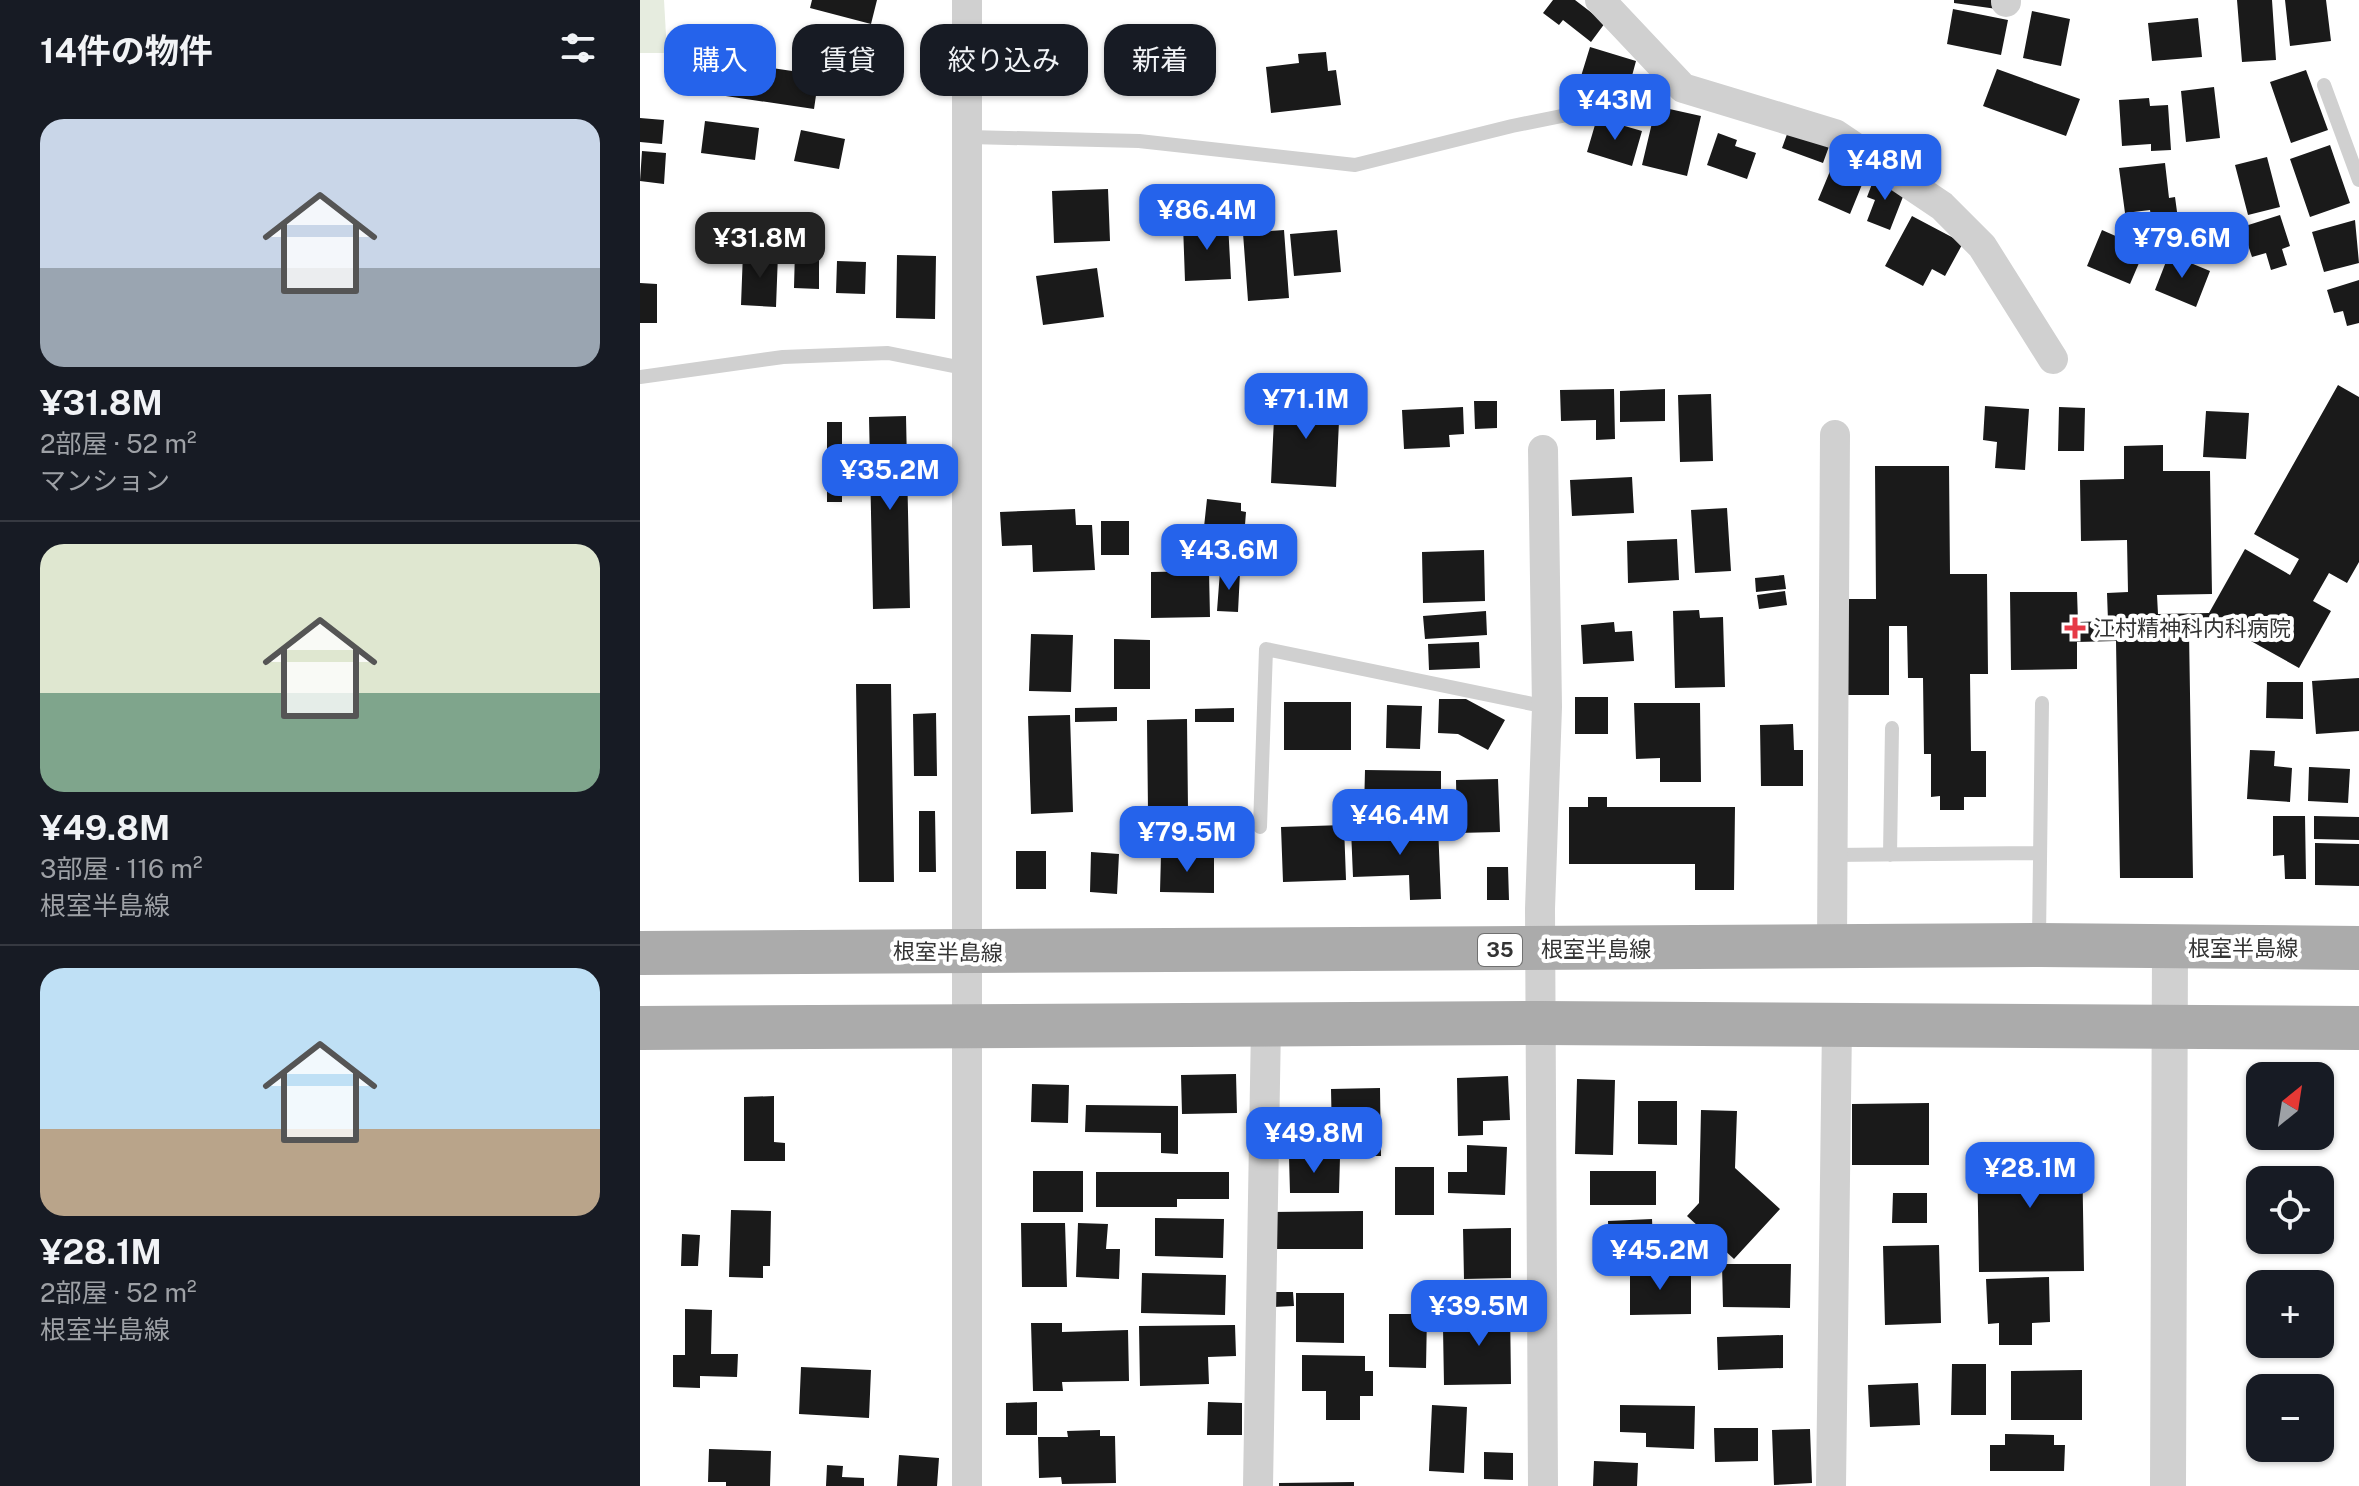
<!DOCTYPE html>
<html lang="ja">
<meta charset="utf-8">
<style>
:root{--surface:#171b24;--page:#20242c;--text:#f1f3f6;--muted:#9ea1a6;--line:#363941;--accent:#2563eb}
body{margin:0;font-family:"Public Sans","Noto Sans JP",sans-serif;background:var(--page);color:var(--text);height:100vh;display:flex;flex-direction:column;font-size:30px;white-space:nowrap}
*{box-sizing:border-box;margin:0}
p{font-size:26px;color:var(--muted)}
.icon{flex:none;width:44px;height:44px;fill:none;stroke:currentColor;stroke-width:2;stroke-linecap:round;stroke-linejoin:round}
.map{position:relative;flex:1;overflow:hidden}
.side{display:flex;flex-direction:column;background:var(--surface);width:640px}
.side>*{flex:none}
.hud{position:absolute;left:24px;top:24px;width:760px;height:72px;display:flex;gap:16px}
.needle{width:52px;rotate:30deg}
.tools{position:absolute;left:1606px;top:1062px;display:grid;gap:16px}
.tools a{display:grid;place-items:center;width:88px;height:88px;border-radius:16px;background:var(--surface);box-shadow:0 2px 6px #0004;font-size:40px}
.price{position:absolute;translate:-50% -68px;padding:0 18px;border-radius:16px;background:var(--accent);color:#fff;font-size:26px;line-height:52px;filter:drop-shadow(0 2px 4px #0008)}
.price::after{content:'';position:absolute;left:50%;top:48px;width:24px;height:18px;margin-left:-12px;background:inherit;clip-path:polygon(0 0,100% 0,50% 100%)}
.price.active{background:#222;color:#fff}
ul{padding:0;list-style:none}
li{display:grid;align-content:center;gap:16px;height:424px;padding:0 40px}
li+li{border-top:2px solid var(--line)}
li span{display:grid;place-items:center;height:248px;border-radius:24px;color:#555}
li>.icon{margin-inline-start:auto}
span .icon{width:144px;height:144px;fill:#fffc;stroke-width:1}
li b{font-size:34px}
h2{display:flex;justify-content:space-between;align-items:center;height:96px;padding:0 40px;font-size:34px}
.pill{padding:0 28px;border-radius:24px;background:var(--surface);box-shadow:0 2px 6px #0004;font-size:28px;line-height:72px}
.pill.active{background:var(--accent);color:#fff}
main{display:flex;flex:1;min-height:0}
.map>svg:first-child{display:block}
.green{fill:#e6ecdf}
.building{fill:#1a1a1a}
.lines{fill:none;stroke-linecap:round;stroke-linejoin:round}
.service{stroke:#d0d0d0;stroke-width:14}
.minor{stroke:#d0d0d0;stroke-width:30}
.tertiary{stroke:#d0d0d0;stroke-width:36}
.primary{stroke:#ababab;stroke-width:44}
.poi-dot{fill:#e63946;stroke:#fff;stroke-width:3}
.labels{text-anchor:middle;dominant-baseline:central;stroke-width:8;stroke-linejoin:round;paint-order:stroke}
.shield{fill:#fff;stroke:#707070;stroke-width:2}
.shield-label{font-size:20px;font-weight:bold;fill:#333}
.poi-label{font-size:22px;fill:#333;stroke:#fff;text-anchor:start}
.street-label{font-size:22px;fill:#333;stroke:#fff}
</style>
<main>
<section class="side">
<h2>14件の物件<svg class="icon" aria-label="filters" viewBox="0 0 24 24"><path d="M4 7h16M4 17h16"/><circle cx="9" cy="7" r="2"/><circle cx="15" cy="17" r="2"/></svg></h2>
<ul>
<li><span style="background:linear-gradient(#c9d6e8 60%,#9aa5b1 0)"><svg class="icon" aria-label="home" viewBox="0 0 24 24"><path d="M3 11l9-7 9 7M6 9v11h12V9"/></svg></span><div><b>¥31.8M</b><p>2部屋 · 52 m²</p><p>マンション</p></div></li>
<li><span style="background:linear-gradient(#dfe7d0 60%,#7fa58c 0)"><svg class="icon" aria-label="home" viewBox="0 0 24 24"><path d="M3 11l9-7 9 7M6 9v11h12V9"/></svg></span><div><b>¥49.8M</b><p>3部屋 · 116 m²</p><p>根室半島線</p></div></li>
<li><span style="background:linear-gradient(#bfe0f5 65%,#b9a48a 0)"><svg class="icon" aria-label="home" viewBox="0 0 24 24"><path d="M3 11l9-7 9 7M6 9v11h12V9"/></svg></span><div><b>¥28.1M</b><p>2部屋 · 52 m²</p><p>根室半島線</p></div></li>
</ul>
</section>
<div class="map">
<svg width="1719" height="1486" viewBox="0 0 1719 1486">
<rect width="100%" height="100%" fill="#fff"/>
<path class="green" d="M0,0H24L27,53H0Z"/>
<path class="building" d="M172,0H237L231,24L170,8Z
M913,0H935L965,23L951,42L923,20L919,25L903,13Z
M1314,0H1358L1357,9L1314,3Z
M1597,0H1632L1636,60L1602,62Z
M1645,0H1686L1691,41L1650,46Z
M1313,9L1368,20L1361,55L1307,44Z
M1392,11L1430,19L1421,66L1383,58Z
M1558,18L1562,57L1512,61L1508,23Z
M950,47L996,61L989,87L967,80L963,93L938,86Z
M686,52L688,71L696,70L701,105L631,113L626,67L659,63L658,54Z
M84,61L179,75L174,109L79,95Z
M1357,69L1440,99L1426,136L1343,106Z
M1666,70L1688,130L1651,143L1630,82Z
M1574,87L1580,138L1546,142L1541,91Z
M1509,98L1510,106L1528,105L1531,150L1511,151V144L1482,146L1479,100Z
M1016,106L1061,116L1047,176L1002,165Z
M0,118L24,120L22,144L0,142Z
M957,118L1002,131L992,166L947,152Z
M65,121L119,128L115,160L61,153Z
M1150,126L1191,141L1183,163L1142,148Z
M161,130L205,139L199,169L154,161Z
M1078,133L1097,140L1095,146L1116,153L1107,179L1067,165Z
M1690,145L1710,203L1670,217L1650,159Z
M2,151L26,153L24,184L0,181Z
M1198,152L1230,165L1210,214L1178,200Z
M1627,157L1640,207L1608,215L1595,165Z
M1525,163L1529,198L1535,197L1538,219L1512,222L1510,210L1485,213L1479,168Z
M1235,176L1266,189L1250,230L1227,221L1235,200L1227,197Z
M468,189L470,241L414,243L412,191Z
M1640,215L1650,246L1642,249L1647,265L1631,270L1626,253L1612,257L1602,227Z
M1272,216L1323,243L1305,276L1292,269L1283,286L1245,266Z
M1715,220L1719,263L1684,272L1672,232Z
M588,223L591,279L545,281L543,224Z
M644,230L649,298L608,301L603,233Z
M697,230L701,272L654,276L650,234Z
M1462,230L1505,249L1490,284L1447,266Z
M155,250L179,251V289L154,288Z
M103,252L138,254L136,307L101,305Z
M1529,254L1570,271L1556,307L1515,290Z
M257,255L296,256L295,319L256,318Z
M197,261L226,262L225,294L196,293Z
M457,268L464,317L403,325L396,276Z
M1719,280V323L1707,326L1703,311L1694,313L1687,290Z
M0,283L17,284V323H0Z
M1698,385L1719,397V562L1707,583L1689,573L1673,601L1691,611L1659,668L1593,631L1549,632L1553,878H1480L1476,641L1437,642V669L1371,670L1370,592H1437L1438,622L1468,621L1467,593L1488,592L1487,540L1441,541L1440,480L1484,479V446L1523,445V471H1570L1572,594L1517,595L1518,614L1569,613L1605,549L1650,575L1659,559L1614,534Z
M974,389L975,439L956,440V420L921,421L920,390Z
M1025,389V421L980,422V391Z
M1071,394L1073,461L1040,462L1038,395Z
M635,396L700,399L696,487L631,483Z
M834,401H857V428L835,429Z
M1345,406L1389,409L1385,470L1355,468L1357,442L1343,440Z
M823,407L824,434L809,435L810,447L764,449L762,410Z
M1419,407L1445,408L1444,451H1418Z
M1566,411L1609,413L1606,459L1563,457Z
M266,416L270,608L233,609L229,417Z
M187,422H202V502H187Z
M1235,466H1309L1310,574H1347L1348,674H1330L1331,751H1346V797H1324V810H1300V796L1291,797V754H1284L1283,678H1268L1267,626H1249V695H1207L1206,599H1236Z
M992,477L994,513L932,516L930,480Z
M567,499L601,503V511L606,512L603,550H596V559L561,555Z
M1087,508L1091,571L1055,573L1051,510Z
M435,509L436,525H452L455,570L393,572L392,545L362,546L360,512Z
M461,521H489V555H461Z
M1037,539L1039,580L988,583L987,541Z
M844,550L845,601L783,603L782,552Z
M569,571L570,617L511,618V572Z
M580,571L600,572L598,612L577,611Z
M1144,575L1146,589L1116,592L1115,578Z
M1145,591L1147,605L1119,609L1117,595Z
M1059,610L1060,618L1083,617L1085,687L1035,688L1033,611Z
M846,611L847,635L785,639L783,616Z
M974,622L975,632L992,631L994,661L943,664L941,625Z
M391,634L433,635L431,692L389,691Z
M474,639L510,640V689H474Z
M839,642L840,668L789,670L788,644Z
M1719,678V731L1676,734L1672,681Z
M1627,682H1663V719L1626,718Z
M216,684H251L254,882H219Z
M935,697H968V734H935Z
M799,699H826L865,720L848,750L818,734L798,733Z
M644,702H711V750H644Z
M994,703H1060L1061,782H1020V758L996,759Z
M747,705L782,706L780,749L746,748Z
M477,707V721L435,722V708Z
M594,708V722H555V709Z
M296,713L297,776H274L273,714Z
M430,715L433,812L391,814L388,716Z
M547,719L548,810L508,811L507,720Z
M1153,724L1154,750H1163V786H1121L1120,725Z
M1610,750L1635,751L1634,766L1652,768L1650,802L1607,799Z
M1669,767L1710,769L1708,803L1668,801Z
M725,770L801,771V800H788V812L724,811Z
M858,779L860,832L817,833L816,780Z
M948,797H967V807H1095L1094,890H1055V864H929V807H948Z
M279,811H295L296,872H279Z
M1633,816H1665L1666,879H1645L1644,855L1633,856Z
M1674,816L1719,817V840L1674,839Z
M704,825L706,880L643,882L641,827Z
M798,826L801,899L770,900L769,875L713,877L711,829Z
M1675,843L1719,844V886L1675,885Z
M376,851H406V889H376Z
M451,852L479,854L477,894L450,892Z
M521,854L574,855V893L520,892Z
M847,867H868L869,900H847Z
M596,1074L597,1113L542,1114L541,1075Z
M868,1076L870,1120L843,1121V1135L818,1136L817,1078Z
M937,1079L975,1080L973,1155L935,1154Z
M392,1084L429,1085L428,1123L391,1122Z
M740,1088L741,1156H713V1139L692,1138L691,1089Z
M134,1096V1142L145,1143V1161H104V1097Z
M998,1101H1037V1145L998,1144Z
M1289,1103V1165H1212V1104Z
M446,1105L538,1106V1154L521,1153V1133L445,1132Z
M1061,1110L1097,1111L1095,1168L1140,1209L1094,1259L1047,1216L1059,1203Z
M827,1145L867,1147L865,1195L808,1193V1172H827Z
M1442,1148L1444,1271L1339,1272L1337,1149Z
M649,1157H700L699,1193H650Z
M755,1167H794V1215H755Z
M393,1171H443V1212H393Z
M950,1171H1016V1205H950Z
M456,1172H589V1199H537V1207H456Z
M1253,1193H1287V1223H1252Z
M91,1210L131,1211L130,1266H123V1278L89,1277Z
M723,1211V1249H632L631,1212Z
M515,1218L584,1219L583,1258L515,1256Z
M1012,1219L1014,1264L962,1266L961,1249H969L968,1221Z
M381,1223H425L427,1287H382Z
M438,1223L468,1224L466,1249H480L479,1279L436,1277Z
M871,1228V1278L824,1279L823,1229Z
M42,1234L60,1235L58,1266H41Z
M1299,1245L1301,1323L1245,1325L1243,1246Z
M1082,1264H1151L1150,1308L1083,1307Z
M1051,1269V1314L990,1315V1270Z
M502,1273L586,1275L585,1315L501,1313Z
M1409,1277L1410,1322L1392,1323V1345H1359V1323L1348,1324L1346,1279Z
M633,1292H653L654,1306L633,1307Z
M656,1293H704V1343L656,1342Z
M823,1306H870L871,1384L804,1385L803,1328L824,1327Z
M45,1309L72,1310L71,1354H98L97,1377L60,1376V1388L33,1387V1355H45Z
M749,1314H787L786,1368L749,1367Z
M391,1323H422V1332L488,1330L489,1381L422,1382L423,1391H393Z
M595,1325L596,1356L568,1357L569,1384L500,1386L499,1326Z
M1143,1335V1368L1078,1370L1077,1337Z
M662,1355L725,1356V1371H733V1396H720V1420H686V1391H662Z
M1312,1364H1346V1415H1311Z
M161,1367L231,1370L229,1418L159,1414Z
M1442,1370V1420H1371V1371Z
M1278,1383L1280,1425L1230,1427L1228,1385Z
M397,1402V1435H366V1403Z
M568,1402L602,1403V1435H567Z
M792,1405L827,1407L824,1473L789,1471Z
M980,1405L1055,1406L1054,1449L1006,1447V1433L980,1432Z
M1074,1428H1118V1461L1075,1462Z
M1170,1429L1172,1483L1134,1485L1132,1430Z
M460,1430V1436H475L476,1483L422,1484L421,1477L399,1478L398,1437H428L427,1431Z
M1365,1434L1414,1435V1445H1425L1424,1471H1350V1445H1365Z
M69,1449L131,1451L130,1486H86V1482H68Z
M844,1452L873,1453V1480L844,1479Z
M259,1455L299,1458L297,1486H257Z
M954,1461L998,1463L997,1486H953Z
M187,1465L203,1466L202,1477L224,1478V1486H186Z
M714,1482V1486H639V1483Z"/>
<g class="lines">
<path class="service" d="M1684,85L1719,180
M329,137L499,141L715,165L872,126L1006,99L1029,74
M0,377L143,357L248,353L328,369
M620,827L626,649L907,707
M1192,855L1399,853
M1250,855L1252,728
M1399,939L1402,703"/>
<path class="minor" d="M327,0V1486
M960,0L1043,88L1195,134L1302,206L1342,246L1413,359
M1366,2V0
M1192,946L1195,435
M618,1486L626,1025
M903,1486L900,909L907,707L903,450
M1191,1486L1197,1025"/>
<path class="tertiary" d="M1528,1486L1530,948"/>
<path class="primary" d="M0,953L1399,945L1719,948
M0,1028L902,1023L1719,1028"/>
</g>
<path class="poi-dot" d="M1431 616h8v8h8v8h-8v8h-8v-8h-8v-8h8z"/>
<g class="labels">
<rect class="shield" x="838" y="934" width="44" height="32" rx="6"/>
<g class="shield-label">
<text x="860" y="950">35</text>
</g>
<g class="poi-label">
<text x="1453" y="628">江村精神科内科病院</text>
</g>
<g class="street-label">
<text x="1603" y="948">根室半島線</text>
<text x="956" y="949">根室半島線</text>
<text transform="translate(308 952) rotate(1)">根室半島線</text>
</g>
</g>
</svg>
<div class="tools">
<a><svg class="needle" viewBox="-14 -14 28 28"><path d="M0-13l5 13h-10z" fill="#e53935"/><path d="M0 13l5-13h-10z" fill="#9ea1a6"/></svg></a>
<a><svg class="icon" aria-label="locate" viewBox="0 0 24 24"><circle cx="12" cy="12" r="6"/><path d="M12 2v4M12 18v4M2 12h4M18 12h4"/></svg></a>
<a>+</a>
<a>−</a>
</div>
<b class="price" style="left:975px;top:142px">¥43M</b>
<b class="price" style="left:1245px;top:202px">¥48M</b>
<b class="price" style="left:567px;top:252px">¥86.4M</b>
<b class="price active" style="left:120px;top:280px">¥31.8M</b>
<b class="price" style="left:1542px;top:280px">¥79.6M</b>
<b class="price" style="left:666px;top:441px">¥71.1M</b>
<b class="price" style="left:250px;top:512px">¥35.2M</b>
<b class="price" style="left:589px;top:592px">¥43.6M</b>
<b class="price" style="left:760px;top:857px">¥46.4M</b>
<b class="price" style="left:547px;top:874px">¥79.5M</b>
<b class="price" style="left:674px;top:1175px">¥49.8M</b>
<b class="price" style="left:1390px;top:1210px">¥28.1M</b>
<b class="price" style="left:1020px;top:1292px">¥45.2M</b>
<b class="price" style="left:839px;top:1348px">¥39.5M</b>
<div class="hud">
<a class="pill active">購入</a>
<a class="pill">賃貸</a>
<a class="pill">絞り込み</a>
<a class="pill">新着</a>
</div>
</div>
</main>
